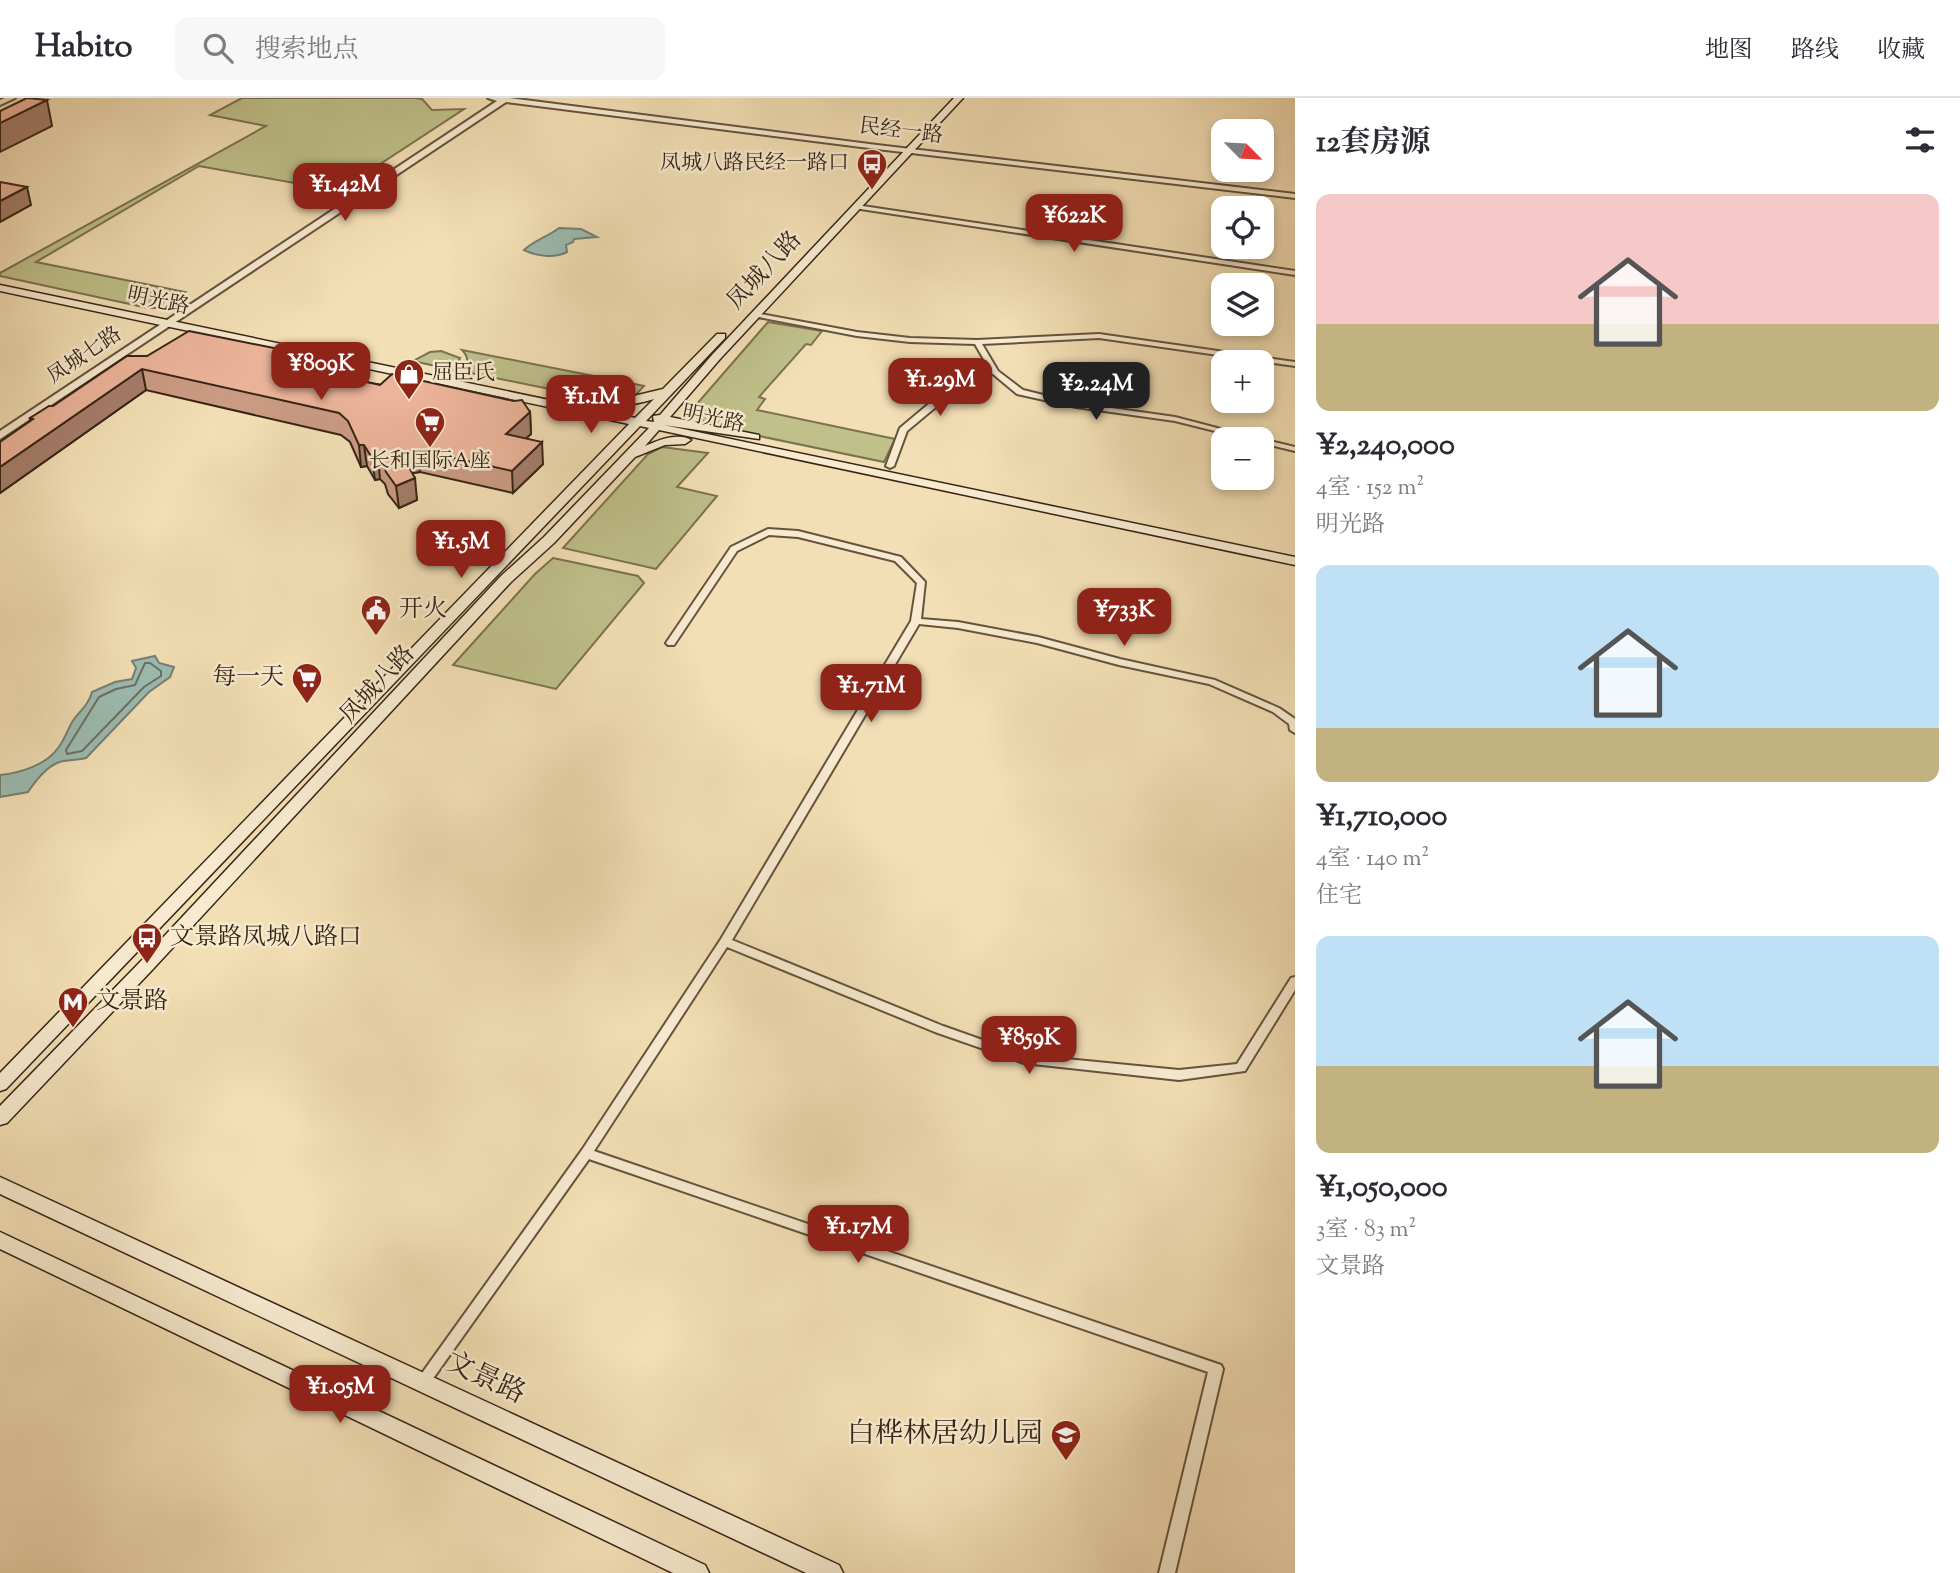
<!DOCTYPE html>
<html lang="zh">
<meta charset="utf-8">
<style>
:root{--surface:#fff;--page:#f7f7f7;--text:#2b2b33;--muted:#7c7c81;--line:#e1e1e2;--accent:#8f2418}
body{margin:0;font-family:"Sorts Mill Goudy","Noto Serif SC",serif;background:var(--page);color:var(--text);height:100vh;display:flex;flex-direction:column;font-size:26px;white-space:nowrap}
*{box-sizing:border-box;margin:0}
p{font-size:23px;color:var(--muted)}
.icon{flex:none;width:38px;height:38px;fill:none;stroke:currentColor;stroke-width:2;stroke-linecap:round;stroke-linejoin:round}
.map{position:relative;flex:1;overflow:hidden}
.side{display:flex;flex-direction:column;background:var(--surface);width:665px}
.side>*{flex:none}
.needle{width:46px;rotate:114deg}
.tools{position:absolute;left:1211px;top:21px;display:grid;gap:14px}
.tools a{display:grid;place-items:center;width:63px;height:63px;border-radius:14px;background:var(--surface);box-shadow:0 4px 10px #0003;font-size:35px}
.price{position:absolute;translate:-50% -60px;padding:0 16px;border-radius:14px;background:var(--accent);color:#fff;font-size:23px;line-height:46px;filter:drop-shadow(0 2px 4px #0008)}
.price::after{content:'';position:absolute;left:50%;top:42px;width:21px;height:16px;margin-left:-10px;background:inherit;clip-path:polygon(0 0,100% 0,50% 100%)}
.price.selected{background:#222;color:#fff}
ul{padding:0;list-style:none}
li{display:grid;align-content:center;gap:14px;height:371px;padding:0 21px}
li span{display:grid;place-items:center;height:217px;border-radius:14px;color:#555}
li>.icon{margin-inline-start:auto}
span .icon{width:126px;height:126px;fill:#fffc;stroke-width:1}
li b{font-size:30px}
h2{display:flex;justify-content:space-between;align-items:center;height:84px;padding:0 21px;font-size:30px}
header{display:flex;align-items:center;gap:42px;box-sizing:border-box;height:98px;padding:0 35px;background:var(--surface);border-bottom:2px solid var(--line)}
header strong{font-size:33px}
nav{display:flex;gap:38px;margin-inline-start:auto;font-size:24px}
.search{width:490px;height:63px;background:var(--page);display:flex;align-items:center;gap:18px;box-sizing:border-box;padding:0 24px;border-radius:14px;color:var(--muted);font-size:26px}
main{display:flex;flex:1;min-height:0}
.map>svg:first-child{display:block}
.green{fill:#bfc08a;stroke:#7b7250;stroke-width:2}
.water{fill:#9cbcb2;stroke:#747f74;stroke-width:2}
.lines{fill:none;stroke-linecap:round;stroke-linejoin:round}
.shore{stroke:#6a7064;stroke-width:2}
.minor-casing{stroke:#66533e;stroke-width:4}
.tertiary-casing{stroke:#66533e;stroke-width:4}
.secondary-casing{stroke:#372416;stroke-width:3}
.minor{fill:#f7eacf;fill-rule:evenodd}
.tertiary{fill:#f7eacf;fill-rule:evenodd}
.secondary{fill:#f7eacf;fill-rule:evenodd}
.wall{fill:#cb9b84;stroke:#372416;stroke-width:2}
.shaded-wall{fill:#a57e6c;stroke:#372416;stroke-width:2}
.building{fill:#ecb49a;stroke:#372416;stroke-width:2}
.labels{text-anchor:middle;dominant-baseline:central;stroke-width:5;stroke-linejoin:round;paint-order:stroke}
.far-street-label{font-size:21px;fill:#372416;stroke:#f7eacf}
.far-poi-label{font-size:21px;fill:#372416;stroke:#f7eacf;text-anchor:end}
.street-label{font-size:24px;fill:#372416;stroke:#f7eacf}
.poi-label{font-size:24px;fill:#372416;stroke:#f7eacf;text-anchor:start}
.near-street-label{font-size:28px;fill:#372416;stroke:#f7eacf}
.near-poi-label{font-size:28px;fill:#372416;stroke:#f7eacf;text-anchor:end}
</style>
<header>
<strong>Habito</strong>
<div class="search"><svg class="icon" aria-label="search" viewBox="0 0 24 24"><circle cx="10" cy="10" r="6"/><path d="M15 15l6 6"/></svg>搜索地点</div>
<nav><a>地图</a><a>路线</a><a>收藏</a></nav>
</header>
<main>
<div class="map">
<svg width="1295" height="1475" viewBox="0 0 1295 1475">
<rect width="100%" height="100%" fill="#f3dfb5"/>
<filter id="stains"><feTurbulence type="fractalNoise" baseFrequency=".00286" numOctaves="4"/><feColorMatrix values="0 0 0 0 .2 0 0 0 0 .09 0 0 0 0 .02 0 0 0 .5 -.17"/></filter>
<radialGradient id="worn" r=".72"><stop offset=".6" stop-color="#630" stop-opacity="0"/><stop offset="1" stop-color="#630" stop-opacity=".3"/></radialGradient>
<path class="green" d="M242,0H415L422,1L432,12L464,11L339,93L199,68L36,164L185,194L161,210H148L0,178V175L266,28L210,17Z
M768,224L822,233L811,247L806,246L759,299L765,301L757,312L895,341L884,364L711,328L689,315Z
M462,252L644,288L632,301L603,302L461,273C469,266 469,259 462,252Z
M441,253L460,260L454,272L413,263L430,254Z
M662,349L708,355L677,389L717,398L656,471L563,450L648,356Z
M553,460L638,478L644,485L556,591L453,567L535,476Z"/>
<path class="water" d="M559,130L581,131L597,139L574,141L573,144L566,147L567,154C554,161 536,158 524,152C535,142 549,138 559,130Z
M155,558L159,565L174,569L170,579L149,594L86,660C77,662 71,662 63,663C48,666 36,682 28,694L0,699V677C20,675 46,667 58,650C65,641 68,630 74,621C81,612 89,606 92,594L115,584L132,581L136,570L132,563Z"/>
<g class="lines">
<path class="shore" d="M145,565H150L161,573V578L144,589L82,653L67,656L66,652L99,599L116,591L135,587Z"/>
<g class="minor-casing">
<path id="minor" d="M856,107L1295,173V177L854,110L853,109Z
M755,215L857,234L910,240L977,242L1099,236L1295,264V268L1099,240L982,246L998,273L1023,292L1076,305L1175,319L1259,341H1247L1175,323L1076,309L1017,296L993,276L981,278L961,288L907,333L894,368L890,370L886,368L900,330L955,284L976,274L990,272L975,246L910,244L857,238L753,218L752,217Z
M1260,341H1262L1295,349V353L1262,345V341Z
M768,431L798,433L901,459L925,484L921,521L958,524L1038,539L1120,561L1215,582L1279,610L1295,621V635L1290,632L1289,626L1273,614L1209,586L1119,567L1037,545L958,530L919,526L732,842L943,928L1025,957L1179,972L1237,966L1291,880L1295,879V892L1245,973L1179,982L1024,965L935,934L727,849L594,1053L1221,1267L1223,1271L1175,1475H1159L1208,1274L589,1061L427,1289L422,1291L417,1289L415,1285L582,1052L721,841L911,523L917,485L895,463L798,439L769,437L737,453L674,547H668L666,545L731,449Z"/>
</g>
<g class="tertiary-casing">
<path id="tertiary" d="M5,0H15L0,7V2Z
M488,0H509L877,47L1295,96V100L877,51L506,4L0,341V333L497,3Z"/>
</g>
<g class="secondary-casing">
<path id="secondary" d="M954,0H963L720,261L670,319L759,337V341L664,327L1295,459V467L659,332L645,348C658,342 679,334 691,342L685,346L665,347L635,359L554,445L511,484L153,871L7,1025L0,1027V1008L141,863L501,478L544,439L649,330L640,328L6,991L0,993V975L629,326L0,193V187L635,320L654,301C635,307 591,315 574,304L580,301H621L663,291L717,236H725V240L646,323L654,324L653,318L660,317L712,257Z
M0,1079L839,1467L843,1475H806L0,1096Z
M0,1134L705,1467L709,1475H673L0,1151Z"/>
</g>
<use href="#minor" class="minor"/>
<use href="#tertiary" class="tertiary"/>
<use href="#secondary" class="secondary"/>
</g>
<path class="wall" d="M127,258L360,283L530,314L531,336L526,340L543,366L513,395L420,374L412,375L417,402L399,410L388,396L385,386L380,381L375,382L367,368L361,369L350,344L341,337L146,292L0,395V344L30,323V320L53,308Z"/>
<path class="shaded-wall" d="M47,2L52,28L0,54V25Z
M27,89L31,107L0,124V103Z
M358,267L360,288L343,279Z
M142,271L146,292L0,395V369Z
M530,314L531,336L507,357L506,336Z
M542,344L543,366L513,395L512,373Z
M359,347H364L367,368L361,369Z
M418,352L420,374L403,377L401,355Z
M378,359L380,381L375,382L372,360Z
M415,380L417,402L399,410L396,388Z"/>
<path class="building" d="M27,0L47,2L0,25V13Z
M0,84L27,89L0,103Z
M189,233L358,267L343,279L380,287L392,276L514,303L522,302L530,314L506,336L542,344L512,373L418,352L401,355L415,380L396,388L386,374L383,364L378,359L372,360L364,347H359L348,323L339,315L142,271L0,369V344L33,321L30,320L49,308H53L127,258H147Z"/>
<defs>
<g id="bus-pin" transform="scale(1.575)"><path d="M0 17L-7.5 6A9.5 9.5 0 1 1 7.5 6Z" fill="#8f2418" stroke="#f7eacf"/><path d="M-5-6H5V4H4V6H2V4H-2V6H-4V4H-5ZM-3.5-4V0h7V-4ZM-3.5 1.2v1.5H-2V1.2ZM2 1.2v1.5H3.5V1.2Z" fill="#fff"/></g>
<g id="shop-pin" transform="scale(1.575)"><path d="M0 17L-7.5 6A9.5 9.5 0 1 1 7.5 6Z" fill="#8f2418" stroke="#f7eacf"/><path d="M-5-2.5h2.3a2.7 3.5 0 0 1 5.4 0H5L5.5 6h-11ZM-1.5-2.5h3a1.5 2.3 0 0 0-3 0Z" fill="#fff"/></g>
<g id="supermarket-pin" transform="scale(1.575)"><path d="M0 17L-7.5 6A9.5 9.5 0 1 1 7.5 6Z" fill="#8f2418" stroke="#f7eacf"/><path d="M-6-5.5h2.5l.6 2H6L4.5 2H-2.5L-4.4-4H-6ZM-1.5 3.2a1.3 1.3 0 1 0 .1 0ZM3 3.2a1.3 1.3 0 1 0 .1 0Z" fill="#fff"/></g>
<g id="civic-pin" transform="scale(1.575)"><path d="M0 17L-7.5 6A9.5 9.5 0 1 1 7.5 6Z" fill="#8f2418" stroke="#f7eacf"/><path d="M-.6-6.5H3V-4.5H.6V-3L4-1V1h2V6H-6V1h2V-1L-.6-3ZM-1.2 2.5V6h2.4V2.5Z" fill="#fff"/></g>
<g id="metro-pin" transform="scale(1.575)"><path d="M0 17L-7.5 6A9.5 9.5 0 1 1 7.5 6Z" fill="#8f2418" stroke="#f7eacf"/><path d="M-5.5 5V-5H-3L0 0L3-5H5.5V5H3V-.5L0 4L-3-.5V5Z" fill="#fff"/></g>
<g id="school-pin" transform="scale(1.575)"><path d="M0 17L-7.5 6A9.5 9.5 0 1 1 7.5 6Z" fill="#8f2418" stroke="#f7eacf"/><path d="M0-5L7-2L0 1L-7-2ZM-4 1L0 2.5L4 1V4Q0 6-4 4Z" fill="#fff"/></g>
</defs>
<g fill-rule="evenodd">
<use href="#bus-pin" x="872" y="66"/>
<use href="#shop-pin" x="409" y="276"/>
<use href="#supermarket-pin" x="430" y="324"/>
<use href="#civic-pin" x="376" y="512"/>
<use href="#supermarket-pin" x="307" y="580"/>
<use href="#bus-pin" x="147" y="840"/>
<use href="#metro-pin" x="73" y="904"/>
<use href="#school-pin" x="1066" y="1337"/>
</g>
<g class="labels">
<g class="far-street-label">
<text transform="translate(901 34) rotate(7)">民经一路</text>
<text transform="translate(158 204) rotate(12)">明光路</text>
<text transform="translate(85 258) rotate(-34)">凤城七路</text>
<text transform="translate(713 322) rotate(12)">明光路</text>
</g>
<g class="far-poi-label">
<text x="849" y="66">凤城八路民经一路口</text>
<text x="432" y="276" text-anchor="start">屈臣氏</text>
<text x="430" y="364" text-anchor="middle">长和国际A座</text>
</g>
<g class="street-label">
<text transform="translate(765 173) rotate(-47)">凤城八路</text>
<text transform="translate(378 587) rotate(-47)">凤城八路</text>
</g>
<g class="poi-label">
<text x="399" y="512">开火</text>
<text x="284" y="580" text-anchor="end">每一天</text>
<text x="170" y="840">文景路凤城八路口</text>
<text x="96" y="904">文景路</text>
</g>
<g class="near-street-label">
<text transform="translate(485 1281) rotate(25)">文景路</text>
</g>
<g class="near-poi-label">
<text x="1043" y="1337">白桦林居幼儿园</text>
</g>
</g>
<rect width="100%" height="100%" filter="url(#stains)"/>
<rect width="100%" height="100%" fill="url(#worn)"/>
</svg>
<div class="tools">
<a><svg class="needle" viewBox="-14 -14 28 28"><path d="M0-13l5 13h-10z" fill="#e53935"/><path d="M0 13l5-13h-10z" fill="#7c7c81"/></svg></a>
<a><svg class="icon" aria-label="locate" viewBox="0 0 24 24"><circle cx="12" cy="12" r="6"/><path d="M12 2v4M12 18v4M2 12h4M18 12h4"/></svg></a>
<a><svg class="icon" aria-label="layers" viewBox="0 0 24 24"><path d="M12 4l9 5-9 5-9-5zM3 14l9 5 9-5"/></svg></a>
<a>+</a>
<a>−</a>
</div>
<b class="price" style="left:345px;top:125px">¥1.42M</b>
<b class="price" style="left:1074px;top:156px">¥622K</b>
<b class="price" style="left:321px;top:304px">¥809K</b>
<b class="price" style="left:940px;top:320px">¥1.29M</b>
<b class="price selected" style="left:1096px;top:324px">¥2.24M</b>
<b class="price" style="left:591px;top:337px">¥1.1M</b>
<b class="price" style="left:461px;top:482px">¥1.5M</b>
<b class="price" style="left:1124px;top:550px">¥733K</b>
<b class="price" style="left:871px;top:626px">¥1.71M</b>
<b class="price" style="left:1029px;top:978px">¥859K</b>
<b class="price" style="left:858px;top:1167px">¥1.17M</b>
<b class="price" style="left:340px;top:1327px">¥1.05M</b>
</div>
<section class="side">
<h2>12套房源<svg class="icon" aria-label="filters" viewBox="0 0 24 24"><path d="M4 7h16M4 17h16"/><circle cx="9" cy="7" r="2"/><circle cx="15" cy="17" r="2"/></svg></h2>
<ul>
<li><span style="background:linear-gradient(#f6c9c9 60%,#c2b280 0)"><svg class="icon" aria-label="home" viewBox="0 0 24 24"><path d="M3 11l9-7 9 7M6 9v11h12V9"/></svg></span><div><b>¥2,240,000</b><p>4室 · 152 m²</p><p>明光路</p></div></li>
<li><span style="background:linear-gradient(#bfe0f5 75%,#c2b280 0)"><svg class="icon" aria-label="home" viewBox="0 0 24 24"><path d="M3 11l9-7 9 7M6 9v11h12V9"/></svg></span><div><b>¥1,710,000</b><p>4室 · 140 m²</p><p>住宅</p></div></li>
<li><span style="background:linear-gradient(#bfe0f5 60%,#c2b280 0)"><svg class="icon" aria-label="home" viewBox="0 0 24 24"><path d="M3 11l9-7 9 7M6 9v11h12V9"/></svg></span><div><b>¥1,050,000</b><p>3室 · 83 m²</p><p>文景路</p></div></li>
</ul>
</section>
</main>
